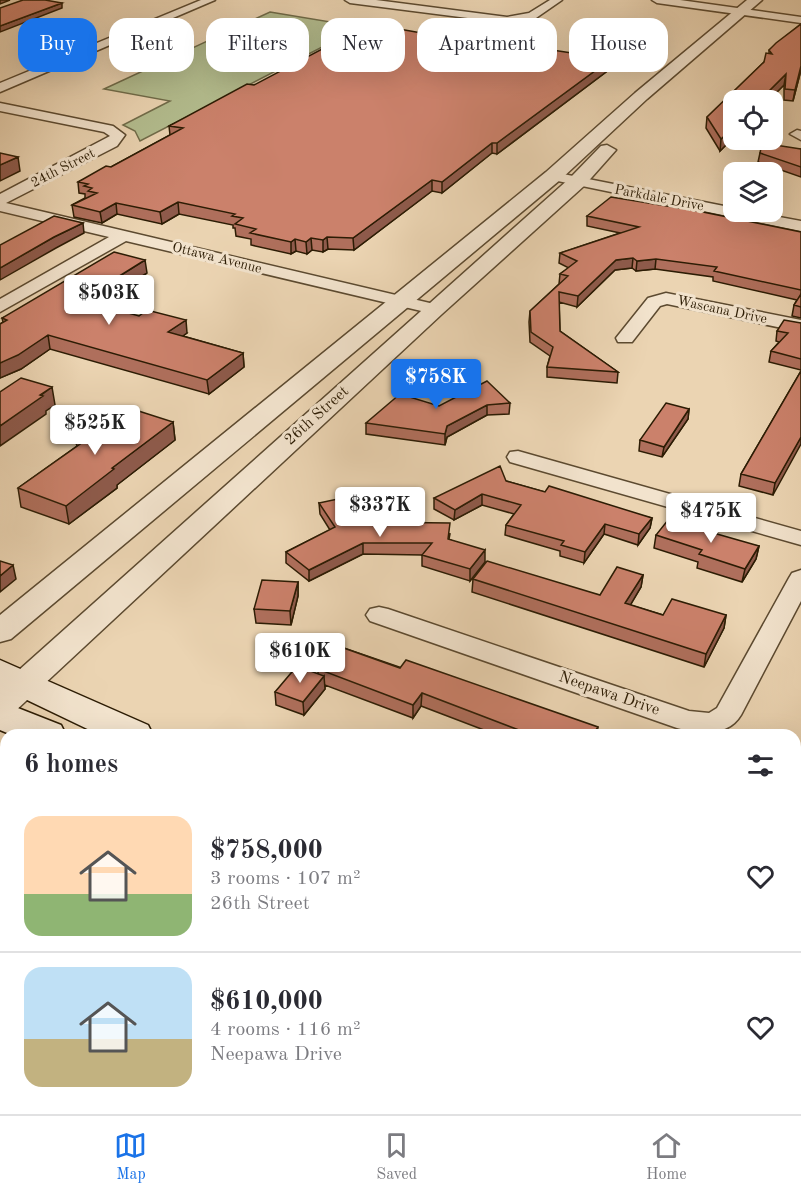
<!DOCTYPE html>
<meta charset="utf-8">
<style>
:root{--surface:#fff;--page:#f2f2f3;--text:#2b2b33;--muted:#7c7c81;--line:#e1e1e2;--accent:#1a73e8}
body{margin:0;font-family:"Old Standard TT",serif;background:var(--page);color:var(--text);height:100vh;display:flex;flex-direction:column;font-size:22px;white-space:nowrap}
*{box-sizing:border-box;margin:0}
p{font-size:20px;color:var(--muted)}
.icon{flex:none;width:33px;height:33px;fill:none;stroke:currentColor;stroke-width:2;stroke-linecap:round;stroke-linejoin:round}
.map{position:relative;flex:1;overflow:hidden}
.details{position:absolute;left:0px;top:729px;width:801px;height:386px;display:flex;flex-direction:column;background:var(--surface);border-radius:18px 18px 0 0;box-shadow:0 6px 24px #0002}
.details>*{flex:none}
.top-card{position:absolute;left:18px;top:18px;width:765px;height:54px;display:flex;gap:12px}
.buttons{position:absolute;left:723px;top:90px;display:grid;gap:12px}
.buttons a{display:grid;place-items:center;width:60px;height:60px;border-radius:12px;background:var(--surface);box-shadow:0 6px 24px #0002;font-size:30px}
.price{position:absolute;translate:-50% -51px;padding:0 14px;border-radius:6px;background:#fff;color:#222;font-size:20px;line-height:39px;filter:drop-shadow(0 2px 3px #0008)}
.price::after{content:'';position:absolute;left:50%;top:36px;width:18px;height:14px;margin-left:-9px;background:inherit;clip-path:polygon(0 0,100% 0,50% 100%)}
.price.current{background:var(--accent);color:#fff}
ul{padding:0;list-style:none}
li{display:flex;align-items:center;gap:18px;height:150px;padding:0 24px}
li+li{border-top:2px solid var(--line)}
li span{display:grid;place-items:center;flex:none;width:168px;height:120px;border-radius:18px;color:#555}
li>.icon{margin-inline-start:auto}
span .icon{width:72px;height:72px;fill:#fffc;stroke-width:1}
li b{font-size:26px}
h2{display:flex;justify-content:space-between;align-items:center;height:72px;padding:0 24px;font-size:26px}
.tag{padding:0 21px;border-radius:18px;background:var(--surface);box-shadow:0 6px 24px #0002;font-size:21px;line-height:54px}
.tag.current{background:var(--accent);color:#fff}
.tab-bar{display:flex;justify-content:space-around;align-items:center;height:84px;border-top:2px solid var(--line);background:var(--surface);font-size:16px;color:var(--muted)}
.tab-bar a{display:grid;justify-items:center;gap:3px}
.tab-bar .current{color:var(--accent)}
.map>svg:first-child{display:block}
.green{fill:#b3bd8f;stroke:#706c4a;stroke-width:1.5}
.lines{fill:none;stroke-linecap:round;stroke-linejoin:round}
.minor-casing{stroke:#5c4a30;stroke-width:3}
.tertiary-casing{stroke:#5c4a30;stroke-width:3}
.secondary-casing{stroke:#2c1c04;stroke-width:3}
.minor{fill:#f2e3cd;fill-rule:evenodd}
.tertiary{fill:#f2e3cd;fill-rule:evenodd}
.secondary{fill:#f2e3cd;fill-rule:evenodd}
.wall{fill:#af6f5c;stroke:#2c1c04;stroke-width:1.5}
.shaded-wall{fill:#8e5a4b;stroke:#2c1c04;stroke-width:1.5}
.building{fill:#cb816b;stroke:#2c1c04;stroke-width:1.5}
.labels{text-anchor:middle;dominant-baseline:central;stroke-width:6;stroke-linejoin:round;paint-order:stroke}
.far-street-label{font-size:14px;fill:#2c1c04;stroke:#f2e3cd}
.street-label{font-size:16px;fill:#2c1c04;stroke:#f2e3cd}
</style>
<div class="map">
<svg width="801" height="1114" viewBox="0 0 801 1114">
<rect width="100%" height="100%" fill="#ebd4b2"/>
<filter id="stains"><feTurbulence type="fractalNoise" baseFrequency=".00333" numOctaves="4"/><feColorMatrix values="0 0 0 0 .2 0 0 0 0 .09 0 0 0 0 .02 0 0 0 .5 -.17"/></filter>
<radialGradient id="worn" r=".72"><stop offset=".6" stop-color="#630" stop-opacity="0"/><stop offset="1" stop-color="#630" stop-opacity=".3"/></radialGradient>
<path class="green" d="M270,12L361,27L140,141L135,131L123,125L170,101L104,89Z"/>
<g class="lines">
<g class="minor-casing">
<path id="minor" d="M201,0H215L0,92V83Z
M345,0H376L507,17L529,13L550,0H562L536,18L507,23L350,3Z
M652,0H680L801,17V23L657,3Z
M0,103L113,126L125,135L117,146L6,203L434,304L443,309L434,314L126,241L0,312V299L109,237L0,211V194L110,136L104,132L0,111Z
M797,130L801,131V140L790,134Z
M553,172L734,208V212H753L801,221V231L548,179L546,176Z
M666,293L801,320V332L667,304L660,306L632,342H618L616,338L648,298Z
M518,451L801,531V545L510,462L507,457L510,452Z
M801,570V601L741,715C728,737 699,734 677,728L370,621L366,615L370,609L379,607L388,609L689,711L709,713L717,708L789,578L792,573Z"/>
</g>
<g class="tertiary-casing">
<path id="tertiary" d="M747,0H762L647,99L560,180L11,639L0,642V615L546,172L635,93Z
M607,145L616,150L584,186L442,314L12,714L0,718V687L570,178L601,146Z"/>
</g>
<g class="secondary-casing">
<path id="secondary" d="M0,660L148,725L153,735H100L0,687Z
M0,701L61,725L66,735H12L0,730Z
M795,1042L801,1044V1089L795,1087Z"/>
</g>
<use href="#minor" class="minor"/>
<use href="#tertiary" class="tertiary"/>
<use href="#secondary" class="secondary"/>
</g>
<path class="wall" d="M801,24V70L793,101L784,100V85L769,100H734V137L720,151L706,128L707,117L764,62L769,53V50Z
M610,69L497,154L492,153L442,193L432,191L354,250L328,249L323,252L312,250L307,254L296,251L291,254L251,245V239L236,236L235,228H233V225L179,214L162,224L117,214L102,223L74,217L72,205L85,198V194L79,193L78,182L111,167L170,135L169,126L254,85Z
M801,149V177L758,162L760,153Z
M587,216L801,232V318L792,316L794,305L797,300L713,281V277L655,269L636,271L632,268L615,270L577,307L559,302L560,331L618,372L617,383L547,377V367L550,356L530,342L529,322L530,311L559,284L560,274L569,268L559,263L560,253L620,233L587,226Z
M147,273L97,305L187,333L183,336L243,353L244,367L209,394L50,349L21,369L0,378V324L3,322L2,318Z
M801,323V370L769,362L771,351L779,342L776,341L777,331Z
M801,371L773,495L739,486L741,474Z
M510,403L509,414L487,415L447,437L445,445L366,434V423L439,406Z
M689,409L688,419L662,457L639,451L640,440Z
M173,422L175,440L117,485V488L69,524L21,507L18,488L77,446L76,443Z
M506,481L545,492L652,518L650,528L638,545L604,534L584,563L560,556V551L505,535L506,525L514,514L482,505L454,520L434,509V498Z
M319,503L364,522L450,534L449,539L485,562L470,581L422,566V555L363,554L309,581L286,563V552L330,530L320,514Z
M656,535L759,546L756,559L742,582L697,568L698,562L654,548Z
M643,575L641,587L630,605L663,615H726L724,628L704,667L472,592L473,579L600,595Z
M298,582V596L291,625L256,623L254,609Z
M338,646L597,735H497L421,706L413,718L325,685V689L304,715L276,705L275,692L318,674V669Z
M310,1108H334L331,1114H321Z
M380,1108H460L457,1114H391Z
M477,1108H520L503,1114H487Z"/>
<path class="shaded-wall" d="M0,0H10L0,4Z
M62,3V8L0,32V26Z
M611,59L610,69L497,154V143Z
M801,66V70L793,101L795,90Z
M786,74L784,85L769,100H760Z
M734,127V137L720,151L721,139Z
M492,143V153L442,193V182Z
M18,157L20,171L0,181V165Z
M432,180V191L354,250L353,238Z
M178,202L179,214L162,224L160,212Z
M116,203L117,214L102,223L100,212Z
M83,223L84,233L56,248L0,280V268L54,237Z
M327,237L328,249L323,252V240Z
M311,238L312,250L307,254L306,242Z
M295,239L296,251L291,254V242Z
M633,258L632,268L615,270L577,307L578,296L616,260Z
M656,259L655,269L636,271L637,261Z
M145,260L147,273L83,314L81,300Z
M186,320L187,333L169,346L168,332Z
M48,335L50,349L21,369L0,378V363Z
M243,353L244,367L209,394L207,380Z
M52,387L55,405L46,411V414L0,446V426Z
M487,405V415L447,437L445,445V434L447,426Z
M689,409L688,419L662,457L664,447Z
M173,422L175,440L117,485V488L69,524L66,506L112,468Z
M801,437V444L773,495L775,483Z
M482,494V505L454,520L455,510Z
M652,518L650,528L638,545L639,534Z
M605,524L604,534L584,563L585,552Z
M363,543V554L309,581V570Z
M759,546L756,559L742,582L745,569Z
M485,550V562L470,581V569Z
M13,565L16,579L0,592V576Z
M643,575L641,587L624,616L625,603Z
M298,582V596L291,625L290,611Z
M726,615L724,628L704,667L706,654Z
M324,676L325,689L304,715L303,702Z
M422,693L421,706L413,718V705Z
M598,727L597,735H593Z
M6,793V811L0,817V799Z
M801,804V817L795,819V806Z
M6,1069V1089L0,1092V1072Z
M328,1108H334L331,1114H329Z
M452,1108H460L457,1114H449Z
M500,1108H506L503,1114H500Z"/>
<path class="building" d="M23,0H45L62,3L0,26V8Z
M801,24V66L795,90L785,89L786,74L760,100H734V127L721,139L707,117L764,62L766,53L772,54L769,50L776,43Z
M388,27L494,46L499,42L611,59L497,143H492L442,182L432,180L353,238L327,237L323,240L311,238L306,242L295,239L291,242L250,233L256,229L235,224L243,218L232,216L235,214L178,202L160,212L116,203L100,212L72,205L97,193L88,191L92,188L84,186L88,184L78,182L106,166L111,167L183,128L169,126L247,84L254,85L360,29Z
M762,143L801,149V167L760,153Z
M0,153L18,157L0,165Z
M611,197L698,211L801,232V290L714,271L717,267L656,259L637,261L633,258L616,260L578,296L559,292L560,331L618,372L547,367L553,347L531,332L530,311L568,276L560,274L577,261L560,253L639,227L587,216Z
M54,216L83,223L54,237L0,268V245Z
M114,252L145,260L81,300L139,316L147,310L186,320L168,332L243,353L207,380L48,335L18,355L0,363V324L7,320L2,318Z
M801,294V307L794,305Z
M784,320L801,323V359L771,351L788,333L777,331Z
M801,371V437L775,483L741,474Z
M21,378L52,387L40,395L43,396L0,426V392Z
M487,381L510,403L487,405L447,426L445,434L366,423L400,394L439,406Z
M666,403L689,409L664,447L640,440Z
M126,407L173,422L112,468L114,469L66,506L18,488L80,444L76,443Z
M500,466L506,481L545,492L549,486L652,518L639,534L605,524L585,552L561,545L564,541L506,525L521,505L482,494L455,510L434,498Z
M347,497L364,522L450,523L448,539L485,550L470,569L422,555L432,543H363L309,570L286,552L335,527L319,503Z
M668,520L759,546L745,569L699,554L702,550L656,535Z
M0,561L13,565L0,576Z
M487,561L600,595L617,567L643,575L625,603L663,615L672,599L726,615L706,654L473,579Z
M262,580L298,582L290,611L254,609Z
M338,646L400,668L406,660L598,727L593,734L594,735H532L422,693L413,705L318,669Z
M297,666L324,676L303,702L275,692Z
M801,764V804L795,806V766Z
M0,789L6,792L0,799Z
M6,949V978L0,955V951Z
M6,1024V1069L0,1072V1028Z
M415,1108H452L449,1114H426Z
M506,1108H520L531,1114H503Z"/>
<g class="labels">
<g class="far-street-label">
<text transform="translate(63 168) rotate(-27)">24th Street</text>
<text transform="translate(659 198) rotate(11)">Parkdale Drive</text>
<text transform="translate(217 258) rotate(14)">Ottawa Avenue</text>
<text transform="translate(722 310) rotate(12)">Wascana Drive</text>
</g>
<g class="street-label">
<text transform="translate(317 416) rotate(-42)">26th Street</text>
<text transform="translate(609 694) rotate(19)">Neepawa Drive</text>
</g>
</g>
<rect width="100%" height="100%" filter="url(#stains)"/>
<rect width="100%" height="100%" fill="url(#worn)"/>
</svg>
<div class="buttons">
<a><svg class="icon" aria-label="locate" viewBox="0 0 24 24"><circle cx="12" cy="12" r="6"/><path d="M12 2v4M12 18v4M2 12h4M18 12h4"/></svg></a>
<a><svg class="icon" aria-label="layers" viewBox="0 0 24 24"><path d="M12 4l9 5-9 5-9-5zM3 14l9 5 9-5"/></svg></a>
</div>
<b class="price" style="left:109px;top:326px">$503K</b>
<b class="price current" style="left:436px;top:410px">$758K</b>
<b class="price" style="left:95px;top:456px">$525K</b>
<b class="price" style="left:380px;top:538px">$337K</b>
<b class="price" style="left:711px;top:544px">$475K</b>
<b class="price" style="left:300px;top:684px">$610K</b>
<div class="top-card">
<a class="tag current">Buy</a>
<a class="tag">Rent</a>
<a class="tag">Filters</a>
<a class="tag">New</a>
<a class="tag">Apartment</a>
<a class="tag">House</a>
</div>
<section class="details">
<h2>6 homes<svg class="icon" aria-label="filters" viewBox="0 0 24 24"><path d="M4 7h16M4 17h16"/><circle cx="9" cy="7" r="2"/><circle cx="15" cy="17" r="2"/></svg></h2>
<ul>
<li><span style="background:linear-gradient(#ffd9b3 65%,#8fb573 0)"><svg class="icon" aria-label="home" viewBox="0 0 24 24"><path d="M3 11l9-7 9 7M6 9v11h12V9"/></svg></span><div><b>$758,000</b><p>3 rooms · 107 m²</p><p>26th Street</p></div><svg class="icon" aria-label="heart" viewBox="0 0 24 24"><path d="M12 20l-8-8c-3-5 5-10 8-4 3-6 11-1 8 4z"/></svg></li>
<li><span style="background:linear-gradient(#bfe0f5 60%,#c2b280 0)"><svg class="icon" aria-label="home" viewBox="0 0 24 24"><path d="M3 11l9-7 9 7M6 9v11h12V9"/></svg></span><div><b>$610,000</b><p>4 rooms · 116 m²</p><p>Neepawa Drive</p></div><svg class="icon" aria-label="heart" viewBox="0 0 24 24"><path d="M12 20l-8-8c-3-5 5-10 8-4 3-6 11-1 8 4z"/></svg></li>
</ul>
</section>
</div>
<nav class="tab-bar">
<a class="current"><svg class="icon" aria-label="map" viewBox="0 0 24 24"><path d="M3 6l6-2 6 2 6-2v14l-6 2-6-2-6 2zM9 4v14M15 6v14"/></svg>Map</a>
<a><svg class="icon" aria-label="saved" viewBox="0 0 24 24"><path d="M7 4h10v16l-5-4-5 4z"/></svg>Saved</a>
<a><svg class="icon" aria-label="home" viewBox="0 0 24 24"><path d="M3 11l9-7 9 7M6 9v11h12V9"/></svg>Home</a>
</nav>
